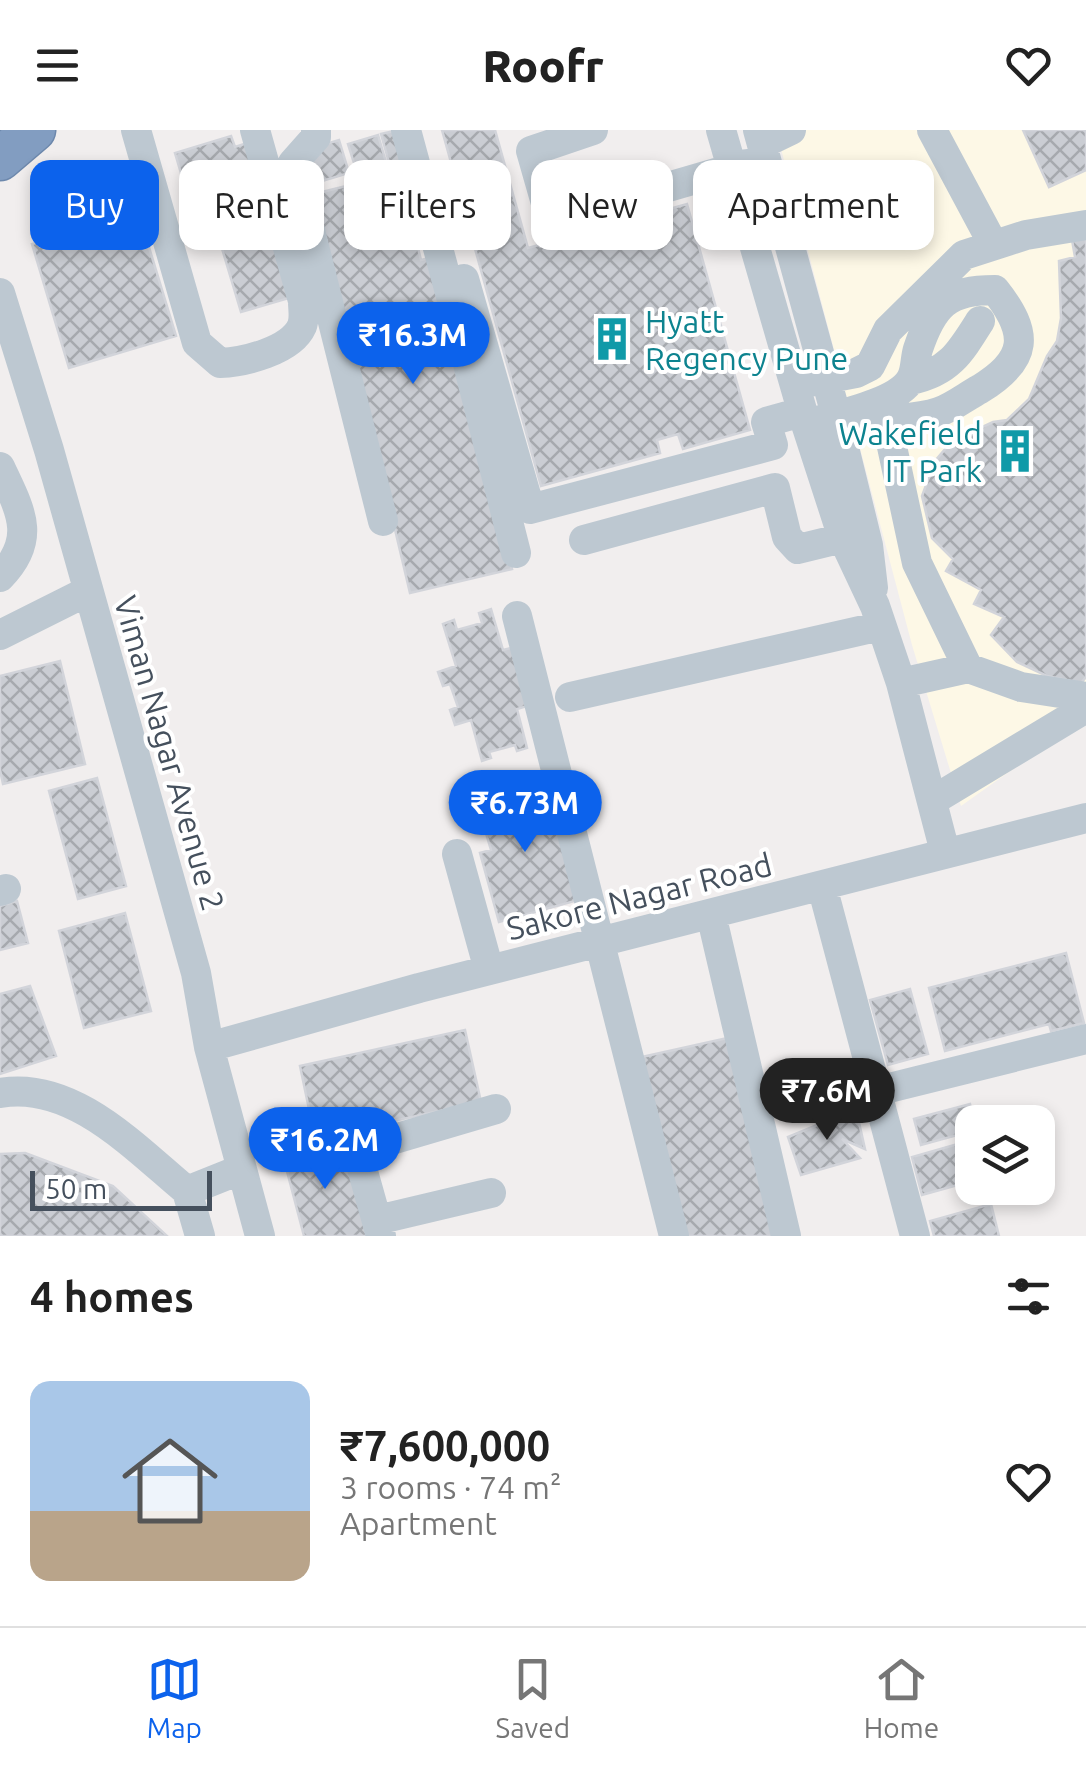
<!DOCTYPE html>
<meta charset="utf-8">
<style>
:root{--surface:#fff;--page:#f6f6f6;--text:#222;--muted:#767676;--line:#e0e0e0;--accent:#0c62ec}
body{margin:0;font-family:Ubuntu,sans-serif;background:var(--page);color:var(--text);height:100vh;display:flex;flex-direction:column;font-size:38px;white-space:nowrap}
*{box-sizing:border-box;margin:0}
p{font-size:32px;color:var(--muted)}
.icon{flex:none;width:55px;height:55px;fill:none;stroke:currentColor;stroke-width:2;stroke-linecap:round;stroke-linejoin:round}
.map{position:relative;height:1106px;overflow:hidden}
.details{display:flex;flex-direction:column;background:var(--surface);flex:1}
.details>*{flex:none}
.banner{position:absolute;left:30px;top:30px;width:1028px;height:90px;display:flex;gap:20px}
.tools{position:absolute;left:955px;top:975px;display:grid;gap:20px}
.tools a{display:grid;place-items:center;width:100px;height:100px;border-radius:20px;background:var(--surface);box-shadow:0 5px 15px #0003;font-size:50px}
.scale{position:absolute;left:30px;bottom:25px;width:182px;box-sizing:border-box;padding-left:10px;border:5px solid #45505d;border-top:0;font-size:28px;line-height:35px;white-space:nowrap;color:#45505d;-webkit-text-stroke:8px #fff;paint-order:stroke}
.price{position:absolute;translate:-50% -85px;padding:0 22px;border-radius:35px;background:var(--accent);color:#fff;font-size:32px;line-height:65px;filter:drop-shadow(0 2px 5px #0008)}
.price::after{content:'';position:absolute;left:50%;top:60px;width:30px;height:22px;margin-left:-15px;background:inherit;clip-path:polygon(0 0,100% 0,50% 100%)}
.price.active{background:#222;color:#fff}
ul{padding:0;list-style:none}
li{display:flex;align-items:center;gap:30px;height:250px;padding:0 30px}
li+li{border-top:2px solid var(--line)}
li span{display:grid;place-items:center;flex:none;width:280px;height:200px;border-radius:20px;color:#555}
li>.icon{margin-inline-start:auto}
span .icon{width:120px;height:120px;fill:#fffc;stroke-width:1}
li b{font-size:42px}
h2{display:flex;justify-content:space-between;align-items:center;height:120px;padding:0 30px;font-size:42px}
.chip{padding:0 35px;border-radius:20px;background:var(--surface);box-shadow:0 5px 15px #0003;font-size:35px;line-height:90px}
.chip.active{background:var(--accent);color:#fff}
header{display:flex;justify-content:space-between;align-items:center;height:130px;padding:0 30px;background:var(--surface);font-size:45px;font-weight:800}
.dock{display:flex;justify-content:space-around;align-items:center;height:140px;border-top:2px solid var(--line);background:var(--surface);font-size:28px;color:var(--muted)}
.dock a{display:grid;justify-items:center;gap:5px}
.dock .active{color:var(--accent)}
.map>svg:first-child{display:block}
.commercial{fill:#fdf8e6}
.building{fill:url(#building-cross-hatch);stroke:#d2d4da;stroke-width:2.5}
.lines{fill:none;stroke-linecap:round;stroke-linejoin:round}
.highway-casing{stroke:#6d88ac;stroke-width:45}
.minor{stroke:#bdc8d1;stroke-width:30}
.highway{stroke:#829dc1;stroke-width:42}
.labels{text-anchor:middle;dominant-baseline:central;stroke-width:8;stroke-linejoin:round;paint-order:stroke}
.culture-label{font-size:32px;fill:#0d838f;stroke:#fff;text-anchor:start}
.street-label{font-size:32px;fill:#45505d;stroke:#fff}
</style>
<header><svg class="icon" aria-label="menu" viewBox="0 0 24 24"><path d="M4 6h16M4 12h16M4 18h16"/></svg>Roofr<svg class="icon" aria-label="heart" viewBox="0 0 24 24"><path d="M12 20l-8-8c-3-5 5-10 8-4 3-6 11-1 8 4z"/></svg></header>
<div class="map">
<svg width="1086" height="1106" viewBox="0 0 1086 1106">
<defs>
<pattern id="building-cross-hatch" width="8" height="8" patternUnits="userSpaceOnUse" patternTransform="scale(2.5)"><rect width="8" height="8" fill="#cacdd3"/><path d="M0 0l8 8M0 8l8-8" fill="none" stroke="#a6a9ae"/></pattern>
</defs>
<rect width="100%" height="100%" fill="#f1eeee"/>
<path class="commercial" d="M776,0H1086V587L961,676L912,515Z"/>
<path class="building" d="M398,0L411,30L390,36L381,4Z
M442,0H495L528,118L687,74L750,300L683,319L678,304L657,310L660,323L541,356Z
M1023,0H1086V40L1049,57Z
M378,5L388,39L359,49L348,14Z
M231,6L235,17L250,12L296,166L241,182L203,55L186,60L175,23Z
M339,10L349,43L319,52L309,19Z
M399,43L421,130L438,126L512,439L410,463L339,162L310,65Z
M138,81L176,206L69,238L32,114Z
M1086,107V547L1081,553L1047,546L1017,532L991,505L1004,487L974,474L981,460L946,441L953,429L932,408L922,366L935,331L952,311L993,292L1007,290L1029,269L1047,226L1057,211L1061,188L1059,131L1075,127L1072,110Z
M491,479L503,520L519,516L537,573L517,579L527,618L517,621L515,615L489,622L491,628L482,631L471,590L455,595L450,580L458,577L450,554L443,556L438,542L456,536L443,494L454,490L457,500L482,493L479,483Z
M60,531L85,634L3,654L0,640V546Z
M97,648L126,756L78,769L49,661Z
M537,652L552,703L563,700L582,769L499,792L480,723L491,720L476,670Z
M17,771L28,813L0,820V776Z
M125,783L151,881L84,898L59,801Z
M1066,823L1084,893L1051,901L1049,894L945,921L929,858Z
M30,856L56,926L0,944V864Z
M910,859L928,924L888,935L870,870Z
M465,900L481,972L315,1008L300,936Z
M732,907L777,1106H683L642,927Z
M970,974L975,992L972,1001L921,1015L914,989Z
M856,979L865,1019L842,1009L860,1028L801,1045L788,1007Z
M972,1010V1051L922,1065L912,1027Z
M342,1011L367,1106H304L283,1026Z
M25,1023L113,1056L167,1106H0V1024Z
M991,1074L999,1106H934L930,1091Z"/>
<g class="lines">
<g class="highway-casing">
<path id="highway" d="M0,29L34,0"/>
</g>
<path class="minor" d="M136,0L197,213L220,233C244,232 291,221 302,196C305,188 303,180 303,171L255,0
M316,0V7L293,33L383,391
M406,0L455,181
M593,0L531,21L551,91L747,34
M721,0L806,294L843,408L875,476L901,553L945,722
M758,0L836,285L868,415L873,458
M932,0L993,114
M762,14L791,0
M464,149L530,379L773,315L766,292L802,282
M0,163L49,320L196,843L209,917L260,1106
M467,230L516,423
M911,250C949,242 960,223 980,191
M809,252L856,243L870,236L888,200L964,125L1026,105L1086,95
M903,290L891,312L917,433L968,538
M806,294C832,286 897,274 911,249C916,241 915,228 918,219C933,174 948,160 995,160C1029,203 1029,229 980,259C967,266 953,277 939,282C919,289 899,288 878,291C855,294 833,301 811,308
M0,337C20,380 38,408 0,447
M584,410L775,358L787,407L798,419L843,408
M517,486L674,1106
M0,505L88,461
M901,553L968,538L1021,557L1086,567
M570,567L881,496
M932,671L1086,578
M457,724L489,840
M822,756L915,1106
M0,761L6,759
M711,784L786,1106
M209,917L419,858L1086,688
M877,961L1086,909
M0,963C73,950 136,1019 187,1061L242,1039
M187,1061L200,1106
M377,1090L491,1063
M381,1106L357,1020L496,979"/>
<use href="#highway" class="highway"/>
</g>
<defs>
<g id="building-bare" transform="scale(3.45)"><path d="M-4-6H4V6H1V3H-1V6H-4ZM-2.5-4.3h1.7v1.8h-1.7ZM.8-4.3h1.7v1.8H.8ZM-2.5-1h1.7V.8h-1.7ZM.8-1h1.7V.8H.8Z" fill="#0f9aa8" stroke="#fff" stroke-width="2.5" paint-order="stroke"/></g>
</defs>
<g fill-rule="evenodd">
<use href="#building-bare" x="612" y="209"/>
<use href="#building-bare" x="1015" y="321"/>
</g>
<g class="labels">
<g class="culture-label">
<text x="645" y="191">Hyatt<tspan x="645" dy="37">Regency Pune</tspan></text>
<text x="982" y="303" text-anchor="end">Wakefield<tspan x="982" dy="37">IT Park</tspan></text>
</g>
<g class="street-label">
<text transform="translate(170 623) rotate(74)">Viman Nagar Avenue 2</text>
<text transform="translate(639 766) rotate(-14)">Sakore Nagar Road</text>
</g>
</g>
</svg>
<div class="tools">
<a><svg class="icon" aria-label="layers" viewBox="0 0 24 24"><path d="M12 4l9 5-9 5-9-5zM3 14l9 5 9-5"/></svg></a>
</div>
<div class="scale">50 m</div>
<b class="price" style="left:413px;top:257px">₹16.3M</b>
<b class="price" style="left:525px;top:725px">₹6.73M</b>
<b class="price active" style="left:827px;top:1013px">₹7.6M</b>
<b class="price" style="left:325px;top:1062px">₹16.2M</b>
<div class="banner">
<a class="chip active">Buy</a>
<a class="chip">Rent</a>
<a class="chip">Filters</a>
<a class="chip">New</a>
<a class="chip">Apartment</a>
</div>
</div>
<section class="details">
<h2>4 homes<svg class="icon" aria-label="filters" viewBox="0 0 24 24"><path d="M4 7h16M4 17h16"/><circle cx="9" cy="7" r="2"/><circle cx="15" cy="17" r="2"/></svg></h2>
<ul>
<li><span style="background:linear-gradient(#a9c7e8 65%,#b9a48a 0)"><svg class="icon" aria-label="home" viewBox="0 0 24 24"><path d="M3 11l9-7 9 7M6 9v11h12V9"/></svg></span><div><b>₹7,600,000</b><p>3 rooms · 74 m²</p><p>Apartment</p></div><svg class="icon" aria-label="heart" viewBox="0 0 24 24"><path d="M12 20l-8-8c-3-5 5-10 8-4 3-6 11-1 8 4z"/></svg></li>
</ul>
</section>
<nav class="dock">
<a class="active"><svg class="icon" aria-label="map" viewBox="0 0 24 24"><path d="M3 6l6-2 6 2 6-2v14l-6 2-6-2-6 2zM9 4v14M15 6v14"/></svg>Map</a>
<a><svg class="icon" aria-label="saved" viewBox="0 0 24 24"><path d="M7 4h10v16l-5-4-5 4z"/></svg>Saved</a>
<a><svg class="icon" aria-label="home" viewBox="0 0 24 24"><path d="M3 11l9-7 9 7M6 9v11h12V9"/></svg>Home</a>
</nav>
